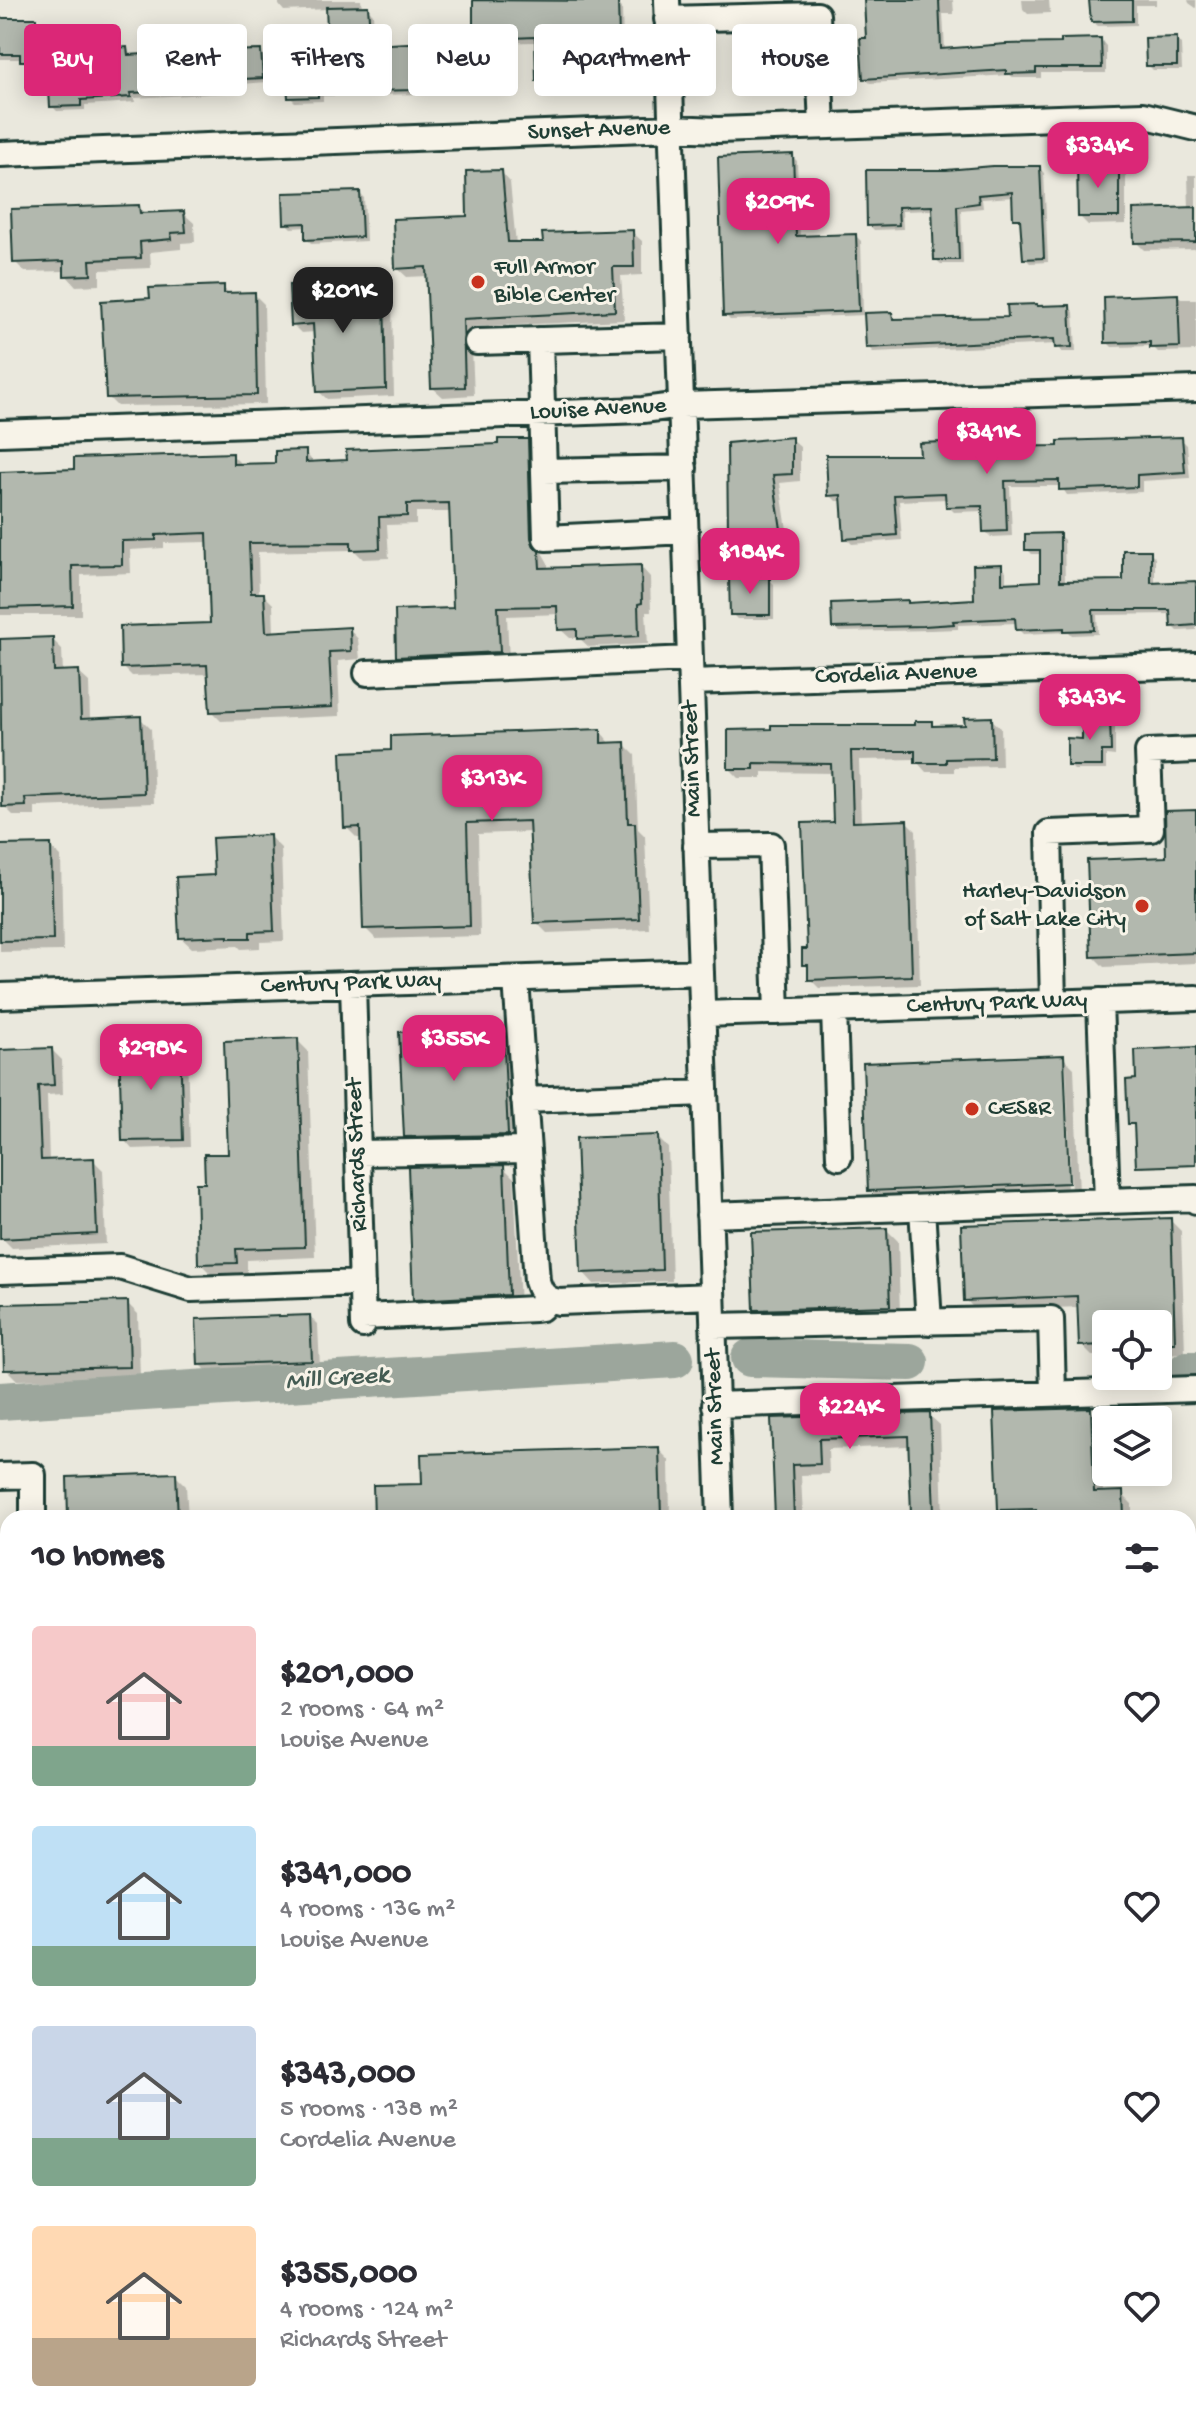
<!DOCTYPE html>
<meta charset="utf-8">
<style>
:root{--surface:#fff;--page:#f2f2f3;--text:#2b2b33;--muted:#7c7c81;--accent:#db2777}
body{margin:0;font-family:"Gochi Hand",sans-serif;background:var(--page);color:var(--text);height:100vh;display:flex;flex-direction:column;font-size:30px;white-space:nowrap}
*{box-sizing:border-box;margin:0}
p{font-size:26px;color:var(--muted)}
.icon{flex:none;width:44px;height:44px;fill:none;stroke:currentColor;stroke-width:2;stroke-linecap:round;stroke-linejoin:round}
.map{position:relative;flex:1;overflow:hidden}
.drawer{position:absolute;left:0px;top:1510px;width:1196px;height:914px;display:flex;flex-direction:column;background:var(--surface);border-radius:24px 24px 0 0;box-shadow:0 4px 20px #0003}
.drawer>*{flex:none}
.top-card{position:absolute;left:24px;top:24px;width:1148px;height:72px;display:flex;gap:16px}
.fabs{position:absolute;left:1092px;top:1310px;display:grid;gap:16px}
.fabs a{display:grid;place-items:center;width:80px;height:80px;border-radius:8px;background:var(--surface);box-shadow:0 4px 20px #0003;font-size:40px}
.price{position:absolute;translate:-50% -68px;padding:0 18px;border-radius:16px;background:var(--accent);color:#fff;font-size:26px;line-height:52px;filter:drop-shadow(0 2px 4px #0008)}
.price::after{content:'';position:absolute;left:50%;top:48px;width:24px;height:18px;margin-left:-12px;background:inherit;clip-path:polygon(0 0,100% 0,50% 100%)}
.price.active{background:#222;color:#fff}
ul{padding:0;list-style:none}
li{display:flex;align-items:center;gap:24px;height:200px;padding:0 32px}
li span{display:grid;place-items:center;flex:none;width:224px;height:160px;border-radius:8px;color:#555}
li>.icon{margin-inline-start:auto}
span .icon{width:96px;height:96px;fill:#fffc;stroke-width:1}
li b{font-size:34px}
h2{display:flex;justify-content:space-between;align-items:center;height:96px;padding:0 32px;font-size:34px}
.chip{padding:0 28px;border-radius:8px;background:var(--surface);box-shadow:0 4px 20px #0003;font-size:28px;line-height:72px}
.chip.active{background:var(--accent);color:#fff}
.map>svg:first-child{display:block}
.shadow{fill:#0003;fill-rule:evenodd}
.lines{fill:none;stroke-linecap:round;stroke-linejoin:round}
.river{stroke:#9ca69c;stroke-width:38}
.building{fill:#b2b8ae;stroke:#1f3d34;stroke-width:2}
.minor-casing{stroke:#1f3d34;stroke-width:30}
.minor{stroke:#f7f3e8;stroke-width:24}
.poi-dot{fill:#c8321e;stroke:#f7f3e8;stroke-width:3}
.labels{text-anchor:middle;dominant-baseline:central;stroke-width:6;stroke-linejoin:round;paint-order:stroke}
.street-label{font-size:24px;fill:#1f3d34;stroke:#f7f3e8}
.poi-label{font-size:24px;fill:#1f3d34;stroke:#f7f3e8;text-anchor:start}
.water-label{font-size:26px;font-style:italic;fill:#445c53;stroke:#f7f3e8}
</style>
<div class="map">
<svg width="1196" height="2423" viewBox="0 0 1196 2423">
<rect width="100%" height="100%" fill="#eae8dd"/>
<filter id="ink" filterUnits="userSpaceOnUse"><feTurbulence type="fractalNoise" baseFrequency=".0125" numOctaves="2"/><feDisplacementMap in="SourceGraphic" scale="16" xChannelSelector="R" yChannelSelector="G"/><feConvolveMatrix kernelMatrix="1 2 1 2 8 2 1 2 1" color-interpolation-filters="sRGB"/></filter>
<g filter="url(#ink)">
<path class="shadow" d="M279,0H361L362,8H367L373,14L375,47L429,44L475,33L516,0H598V3H617L622,8L624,83L544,86L538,80L537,42L491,43V74L473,75L474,88L424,89V94L323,96V101L295,102L290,97L339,68L338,33H334L329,28L328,9L284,11L279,5Z
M866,0H953L954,14H943L945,51L1063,45L1101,40L1106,46V73H1041V78H1014L1010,75L870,83L865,78L868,40Z
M1022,0H1049L1050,13L1028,14L1023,9Z
M1091,0H1156V5H1136V25L1098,26L1093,22Z
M1188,0H1196V8L1189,3Z
M0,20H35L40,25L41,65H27L22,59H0Z
M1176,39L1181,44L1182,70H1153L1148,65Z
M180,48L187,54L260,52L266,57L267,82L227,85V93L134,98L135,102L85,105V110L57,111L52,106L126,49L132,57L165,55Z
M792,156L797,161L800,238L856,236L861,241L863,315L891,314L897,321L1010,319L1069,307L1074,312L1076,352H1062L1057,344L873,352L868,347L866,315L730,320L725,315Z
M1118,164L1126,172V224L1088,225L1080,217Z
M1039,168L1044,173L1048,262L1030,263L1025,258L1023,223L1015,218L1014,197L982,199L983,208L961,210L963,264H941L936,260L934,210L902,211L903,229L874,230L869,225L868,172Z
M501,172L510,182L516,244L545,243L632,232L642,241V275L621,276L624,320L471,327L474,395L443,397L433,388L428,276L407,277L397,268L469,218Z
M1188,175H1196V249L1144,250L1136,242L1189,210Z
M359,193L364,198L366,241L312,244L307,239V227L291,228L286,223Z
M139,207L146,215L183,213L194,223L195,242L181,243V249L150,252L151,268L100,270V285L76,286L66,275V271L25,272L15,262Z
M340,284L348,296L383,295L392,303L394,396L327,399L318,391L316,332L301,333L293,325Z
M223,287L230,295L254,294L264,304L266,404L117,406L108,397L152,300Z
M1178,296L1181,299H1196V351L1158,352L1152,346L1112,347L1107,342Z
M791,439L800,447V481L780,483L789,543L738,540L730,532Z
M1181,439L1187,445L1190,478L1142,481V492L1067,495L1061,486H1010L1012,536L991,537L985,531L984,511L954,512L948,506L947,499L899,501L902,540L852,544L846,538L843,501H836L830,495L922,457L942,444L946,449H993L1060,448Z
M527,441L537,450L540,549L548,563V569L641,567L650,577L651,612H646L648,644L589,647L579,638H570L560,629V614L507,616L509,661L408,665L398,656L455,610L451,512H416V524L387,525L389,558L363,559L354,550L258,552L259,595H264L273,604L274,634L349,629L358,639L360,659L338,661L340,716L221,721L212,712L210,674L132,676L123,667L212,625L209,542L164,543V548L130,550L131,573L81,575V615H0V474L77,471L232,455L241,464L277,465L305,452L314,463L500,446Z
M1059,535L1064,540L1065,583L1125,582L1150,552L1155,557V585L1196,584V630L1178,631L1173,626V614L1097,615L1098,634L1072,635L1069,632L1023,634L1018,629L1017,623L958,625V629L931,630L839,632L834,627L908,602L910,605L976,601L1001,566L1006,571V584L1042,583V554H1032L1027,549Z
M769,579L774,584V619H737L732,614Z
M52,639L62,649L63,673L78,672L89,682L90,720L140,718L151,729L154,803L35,807V816H14L4,806L0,641Z
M1110,718L1115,723V756L1106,755V770H1074L1069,765L1084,741Z
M991,719L1001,728L1002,766L954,767V772H926L917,762V759L859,760L861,823L907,822L916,831L920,985L819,988L810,979V970L804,964L835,824L833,773L762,772V778H739L730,769V732L917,727L931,723L936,728L967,727Z
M600,731L611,744H624L635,755L638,829L645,836L649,929L547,933L536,922L531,832L478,834L480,936L376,939L365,928L362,838H357L346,827Z
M1196,812V963L1104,967L1093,956L1168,859Z
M270,837L281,848L284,941L260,942V948L241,949L238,946L192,948L180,937L216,877Z
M50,846L61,857L63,951L0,952V847Z
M502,1029L513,1040L518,1145L417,1147L406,1136Z
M297,1040L308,1051L315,1257L247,1260V1273L211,1274L200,1263L208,1185L230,1156Z
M179,1044L187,1053L190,1147L132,1149L124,1140Z
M1196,1049V1166L1140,1168L1136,1125L1130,1123L1139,1081Z
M52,1050L62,1060L63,1094L47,1095L49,1162L93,1160L103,1170L106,1244L12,1248L2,1238L0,1052Z
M1063,1057L1074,1068L1079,1194L881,1201L870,1190ZM1062,1066H1066L1071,1193H1067Z
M657,1137L668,1148L672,1281L594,1284L583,1272Z
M503,1167L514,1178L520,1306L426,1310L415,1299Z
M1170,1220L1181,1231L1185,1353L1158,1354V1324H1106V1356H1092L1081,1345L1080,1307L977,1311L966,1300Z
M887,1230L898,1241L900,1316L767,1320L756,1309Z
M127,1303L138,1314L140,1377L17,1380L6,1369Z
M310,1317L318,1325L320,1368L208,1372L200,1364Z
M1090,1410L1101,1420L1103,1494H1122L1132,1504V1513L1138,1518H1008L1000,1509Z
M929,1415L940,1425L943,1518H918L913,1512L910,1446L828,1449L829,1474L801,1475L803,1518H777L773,1420Z
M658,1449L669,1460L670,1518H376Z
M175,1475L186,1486L188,1518H70Z
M1188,2016H1196V2046L1188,2047Z
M1188,2256H1196V2312L1188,2317Z
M398,2416H463V2423H403Z
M508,2416H633V2423H508Z"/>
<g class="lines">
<path class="river" d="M750,1358L910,1362
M1187,1370H1196
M0,1401L675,1359"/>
</g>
<path class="building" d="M473,0L618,1L620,79L536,81L535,37L486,39L487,70H469V83L419,84V90L318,92V97L288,98L286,68L337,66L336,28H327L326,7L368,6L371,45L427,42V32L473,31Z
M864,0H939L941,49L1006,44L1061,43V39L1101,38L1102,68H1036V73L1006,74V70L863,79L860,38H866Z
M1089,0H1132V21L1091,22Z
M0,18H36L37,61H20V54H0Z
M1177,37V66H1146L1145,38Z
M181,46L182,52L261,50L263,78L222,80V89L130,93L131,97L81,100V106L50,107L48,73L95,71L93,50L127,47L128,55L163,53V47Z
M793,154L796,236L856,234L859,311L723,316L718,157Z
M1119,162V217H1078L1077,163Z
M993,166H1040L1044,258L1023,259L1020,219H1013L1012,192L978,195L979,203L957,206L959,260H934L932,206L898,207L899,225L867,226L866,170H946Z
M502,170L508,242H543L542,233L633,230L634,267H613L615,311L463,319L465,387L431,388L426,267L395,269L393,219L467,216L466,171Z
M360,191L362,237L305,240V223L284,224L283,193Z
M139,205L140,213L184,211L186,232L171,233L172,239L140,242L141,258L90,260L91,275L64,276V261L13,263L11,209Z
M1196,207V242L1134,243L1133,209Z
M341,282V294L384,293L386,389L317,392L313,324L291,326L289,285Z
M224,285V293L255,292L257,395L106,398L101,301L150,298L149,288Z
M1178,294L1180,347L1150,348V342L1105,343L1104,297Z
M1037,304V306L1070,305L1072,347L1055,348L1054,339L866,348L864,313L892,312L893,319L1008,317L1007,305Z
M792,437V474L773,475L782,536L728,533L727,443Z
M1182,437L1185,472L1137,475V487L1059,490V480L1005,481L1007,531L983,532L982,506L946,507L945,493L894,495L897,535L844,539L841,495L828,496L826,455H920L919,443L943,442V447L992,445V447L1058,446V441Z
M498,439H528L531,538L534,547L539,551L540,568L641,565L642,603L638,604L639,636L577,639V629L558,630L557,606L498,607L500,652L396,657L395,610L453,608L449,503L407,504V516L379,517L380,549L351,550V542L249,543L251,593H264L266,632L350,627L351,651L329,652L332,707L210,712L207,665L121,668L120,626L210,623L207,533L156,535V540L122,541V565L72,566L73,606L0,608V472L74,469V458L233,453V464L275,463V451L306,450V462L347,460L346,450L498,444Z
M1060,533V581L1123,580V550H1151V583L1196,581V625L1171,627L1170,610H1093L1094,630L1064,631V628L1016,630L1015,618L953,621L954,624L924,626L832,628L831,603L908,600V603L974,599L973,565L1002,564V583L1040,581V550H1025V534Z
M770,577V615H730L729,578Z
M53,637L54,671L79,670L81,719L141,716L144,793L25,798L26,806L2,807L0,639Z
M1082,716H1110L1111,751H1102V766H1067V738L1082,739Z
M992,717L993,758L946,759V763H915V751H851L853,822L907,820L912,976L808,980V965H802V949H807L802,823L833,822L831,764L754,763V769H728V730L771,729V725H915V721H932V726L965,725L964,718Z
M601,729V743L625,742L628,823H635L639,919L534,923L529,821L467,823L470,926L363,929L360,827L344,828L341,752L391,750V736Z
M1196,810V953L1091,957L1087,860L1166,857L1165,811Z
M270,835L274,931L250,932V938H228V936L179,938L176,877L214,875L212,838Z
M51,844L53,940L0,941V845Z
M503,1027L508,1135L404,1137L399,1032Z
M298,1038L305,1247L236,1249L237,1263L198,1264L196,1183H205L204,1154H228L224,1041Z
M180,1042L183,1140L122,1141L119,1044Z
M1196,1047V1165L1136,1167L1134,1124H1128L1126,1080L1136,1079L1135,1050Z
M52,1048L54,1085L38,1086L41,1160L94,1158L97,1234L0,1239V1050Z
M1064,1055L1069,1183L868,1191L863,1063Z
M658,1135L662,1270L581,1273L576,1138Z
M504,1165L509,1295L413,1300L408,1167Z
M1171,1218L1175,1343H1158V1324H1106V1345L1079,1346L1077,1296L964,1301L961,1225Z
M887,1228L890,1306L754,1310L751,1232Z
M128,1301L130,1367L4,1370L2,1304Z
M310,1315L312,1361L198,1365L196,1319Z
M1091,1408L1094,1492L1123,1491L1124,1518H1036V1509L998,1510L994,1411Z
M930,1413L934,1512L911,1513L908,1436L819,1439L820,1464L792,1465L794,1518H775L771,1418Z
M659,1447L661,1518H374L373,1485L422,1484L421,1454Z
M176,1473L178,1518H68L67,1477Z"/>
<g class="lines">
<g class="minor-casing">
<path id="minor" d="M667,0L720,1518
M667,19L817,15L822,126
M0,154L672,128L718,130L1143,115L1196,128
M540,340L546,538L686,531
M477,342L679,336
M0,433L643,410L682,405L1196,389
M544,471L684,468
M367,673L690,659
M691,682L1196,665
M696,846L771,845L777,1012
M516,979L537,1281C541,1294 545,1299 559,1302L712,1296
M353,984L363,1325
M0,996L701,972
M1053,1003L1049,833L1151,829L1148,752L1196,750
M834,1010L839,1157
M703,1014L1196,998
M524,1100L705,1093
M358,1153L528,1150
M1107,1201L1196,1198V1201
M922,1208L929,1322
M709,1215L1107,1201L1100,1001
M0,1271L120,1267L191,1289L362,1283
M363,1317L535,1309L541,1308L548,1300
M713,1326L1051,1319L1053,1393
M715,1405L1196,1389
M0,1476L33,1475V1518
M1188,1610H1196
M0,1632H8
M0,1772L8,1771
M1188,1908H1196
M0,1948L8,1947
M1188,2054H1196
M1194,2146L1196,2143
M1188,2315L1196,2314
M328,2416L329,2423
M749,2416V2423
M810,2416V2423
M853,2416V2423"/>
</g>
<use href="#minor" class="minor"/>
</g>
</g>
<g class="poi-dot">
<circle cx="478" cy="282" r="8"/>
<circle cx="1142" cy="906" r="8"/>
<circle cx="972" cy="1109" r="8"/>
</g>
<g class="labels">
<g class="street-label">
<text transform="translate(599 131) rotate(-2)">Sunset Avenue</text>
<text transform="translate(598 410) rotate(-3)">Louise Avenue</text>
<text transform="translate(896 675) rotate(-2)">Cordelia Avenue</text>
<text transform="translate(693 759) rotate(-92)">Main Street</text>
<text transform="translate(351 984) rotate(-2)">Century Park Way</text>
<text transform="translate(997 1004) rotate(-2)">Century Park Way</text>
<text transform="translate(358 1155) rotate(-92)">Richards Street</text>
<text transform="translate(716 1407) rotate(-92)">Main Street</text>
</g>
<g class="poi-label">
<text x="494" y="268">Full Armor<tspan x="494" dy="28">Bible Center</tspan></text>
<text x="1126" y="892" text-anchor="end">Harley-Davidson<tspan x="1126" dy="28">of Salt Lake City</tspan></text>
<text x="988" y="1109">CES&amp;R</text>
</g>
<g class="water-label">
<text transform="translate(337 1380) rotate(-4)">Mill Creek</text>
</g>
</g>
</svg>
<div class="fabs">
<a><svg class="icon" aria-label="locate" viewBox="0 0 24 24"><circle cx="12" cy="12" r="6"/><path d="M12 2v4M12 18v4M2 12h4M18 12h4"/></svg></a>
<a><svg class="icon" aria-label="layers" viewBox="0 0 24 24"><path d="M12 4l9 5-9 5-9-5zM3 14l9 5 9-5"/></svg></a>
</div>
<b class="price" style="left:1098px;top:190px">$334K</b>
<b class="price" style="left:778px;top:246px">$209K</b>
<b class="price active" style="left:343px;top:335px">$201K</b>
<b class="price" style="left:987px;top:476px">$341K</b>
<b class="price" style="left:750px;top:596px">$184K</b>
<b class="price" style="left:1090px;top:742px">$343K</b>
<b class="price" style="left:492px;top:823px">$313K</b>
<b class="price" style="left:454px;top:1083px">$355K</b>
<b class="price" style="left:151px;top:1092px">$298K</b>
<b class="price" style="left:850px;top:1451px">$224K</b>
<div class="top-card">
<a class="chip active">Buy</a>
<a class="chip">Rent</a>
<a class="chip">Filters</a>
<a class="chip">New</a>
<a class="chip">Apartment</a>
<a class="chip">House</a>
</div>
<section class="drawer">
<h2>10 homes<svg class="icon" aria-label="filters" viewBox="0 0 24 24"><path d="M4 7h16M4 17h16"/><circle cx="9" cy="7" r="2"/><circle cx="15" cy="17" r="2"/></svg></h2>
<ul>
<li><span style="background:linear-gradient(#f6c9c9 75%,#7fa58c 0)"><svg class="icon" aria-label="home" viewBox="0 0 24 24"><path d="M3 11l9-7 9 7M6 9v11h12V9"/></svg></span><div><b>$201,000</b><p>2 rooms · 64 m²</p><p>Louise Avenue</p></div><svg class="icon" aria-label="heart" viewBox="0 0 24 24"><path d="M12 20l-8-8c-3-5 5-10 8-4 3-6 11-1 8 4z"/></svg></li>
<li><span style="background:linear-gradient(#bfe0f5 75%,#7fa58c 0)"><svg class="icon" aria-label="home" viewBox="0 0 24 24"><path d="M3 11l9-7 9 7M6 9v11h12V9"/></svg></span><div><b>$341,000</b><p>4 rooms · 136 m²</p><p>Louise Avenue</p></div><svg class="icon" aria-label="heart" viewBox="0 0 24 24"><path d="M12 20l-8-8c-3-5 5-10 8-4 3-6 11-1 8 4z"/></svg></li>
<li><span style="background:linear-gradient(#c9d6e8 70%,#7fa58c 0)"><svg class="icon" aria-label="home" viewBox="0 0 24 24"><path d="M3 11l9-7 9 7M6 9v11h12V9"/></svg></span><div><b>$343,000</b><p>5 rooms · 138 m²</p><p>Cordelia Avenue</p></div><svg class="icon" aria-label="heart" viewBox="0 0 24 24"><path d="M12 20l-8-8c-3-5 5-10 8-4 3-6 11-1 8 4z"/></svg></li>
<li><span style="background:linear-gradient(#ffd9b3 70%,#b9a48a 0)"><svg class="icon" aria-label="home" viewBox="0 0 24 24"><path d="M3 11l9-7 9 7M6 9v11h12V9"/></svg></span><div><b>$355,000</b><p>4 rooms · 124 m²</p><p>Richards Street</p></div><svg class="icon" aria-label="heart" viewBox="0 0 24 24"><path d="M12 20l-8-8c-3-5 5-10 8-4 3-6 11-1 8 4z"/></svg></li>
</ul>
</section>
</div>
